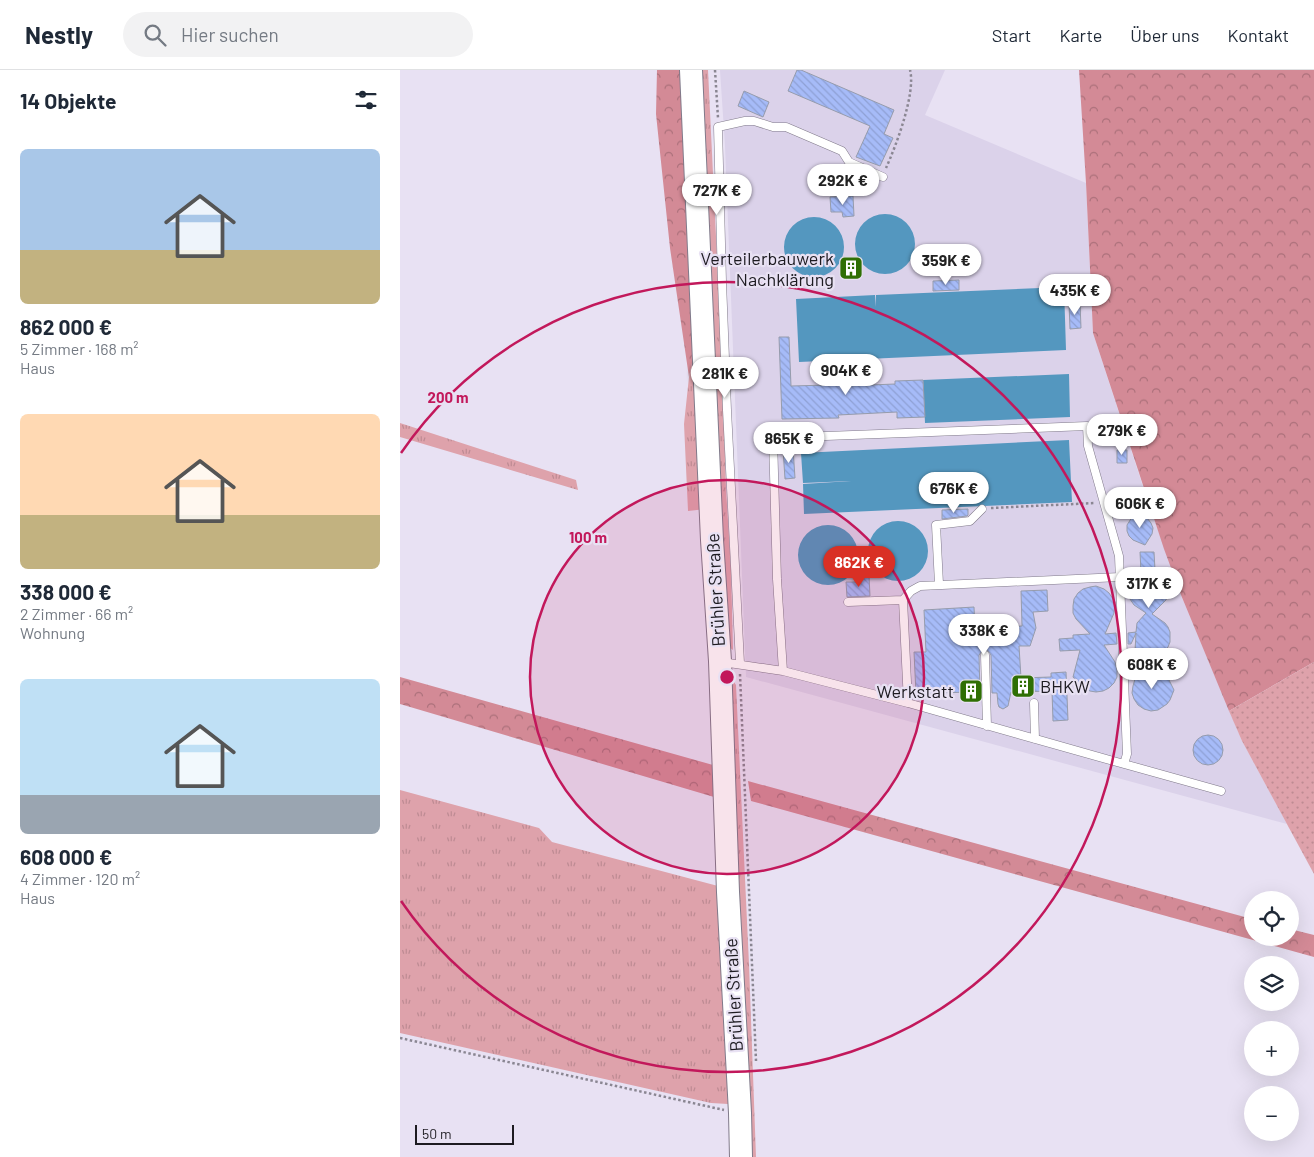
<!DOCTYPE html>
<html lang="de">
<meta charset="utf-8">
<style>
:root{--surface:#fff;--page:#f2f2f3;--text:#1f2937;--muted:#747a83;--line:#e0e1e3;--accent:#d93025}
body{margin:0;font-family:Barlow,sans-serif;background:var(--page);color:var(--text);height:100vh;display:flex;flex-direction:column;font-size:19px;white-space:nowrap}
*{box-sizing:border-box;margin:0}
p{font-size:16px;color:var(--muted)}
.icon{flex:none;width:28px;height:28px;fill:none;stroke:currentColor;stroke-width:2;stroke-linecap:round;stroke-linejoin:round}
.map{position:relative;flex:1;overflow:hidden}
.panel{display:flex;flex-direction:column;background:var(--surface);width:400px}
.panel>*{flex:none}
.controls{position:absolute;left:844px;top:821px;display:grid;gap:10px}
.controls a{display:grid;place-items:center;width:55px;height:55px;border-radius:50%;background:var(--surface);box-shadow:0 5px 20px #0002;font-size:25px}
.scale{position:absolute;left:15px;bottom:12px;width:99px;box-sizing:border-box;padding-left:5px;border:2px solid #1d1b21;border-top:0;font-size:14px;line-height:18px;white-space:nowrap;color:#1d1b21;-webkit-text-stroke:4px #e8e1f3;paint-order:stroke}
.price{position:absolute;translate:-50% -42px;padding:0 11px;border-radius:18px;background:#fff;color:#222;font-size:16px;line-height:32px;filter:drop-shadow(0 1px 2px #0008)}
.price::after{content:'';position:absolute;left:50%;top:30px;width:15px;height:11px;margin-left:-8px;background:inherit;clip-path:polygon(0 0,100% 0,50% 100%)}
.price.current{background:var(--accent);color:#fff}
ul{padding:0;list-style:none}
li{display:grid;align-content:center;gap:10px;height:265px;padding:0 20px}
li span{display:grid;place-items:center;height:155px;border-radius:8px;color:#555}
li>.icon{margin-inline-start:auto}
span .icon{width:90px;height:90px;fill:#fffc;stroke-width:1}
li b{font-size:21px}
h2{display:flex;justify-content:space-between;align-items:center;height:60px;padding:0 20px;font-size:21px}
header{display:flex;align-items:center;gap:30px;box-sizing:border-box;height:70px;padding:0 25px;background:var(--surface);border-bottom:1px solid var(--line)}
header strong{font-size:24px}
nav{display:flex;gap:28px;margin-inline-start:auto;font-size:18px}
.search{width:350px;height:45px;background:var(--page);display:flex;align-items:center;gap:12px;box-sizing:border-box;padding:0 18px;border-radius:28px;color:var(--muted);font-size:19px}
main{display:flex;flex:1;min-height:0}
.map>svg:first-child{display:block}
.built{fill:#dbd2ea}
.grass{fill:url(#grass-tufts)}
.forest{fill:url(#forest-crowns)}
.park{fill:url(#park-dots)}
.water{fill:#5497bf}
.building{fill:url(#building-back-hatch);stroke:#969cac}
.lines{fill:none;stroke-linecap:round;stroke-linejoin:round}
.lane-casing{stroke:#807a8a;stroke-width:9}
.secondary-casing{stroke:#807a8a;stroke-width:24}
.path{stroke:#8a8692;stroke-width:2.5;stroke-dasharray:2.5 2.5;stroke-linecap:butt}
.lane{stroke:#fff;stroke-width:8}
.secondary{stroke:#fff;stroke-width:22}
.ring{fill:none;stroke:#c2185b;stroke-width:2.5}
.labels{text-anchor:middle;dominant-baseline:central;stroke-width:4.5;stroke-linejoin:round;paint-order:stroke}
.poi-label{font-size:18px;fill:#1d1b21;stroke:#e8e1f3;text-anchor:end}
.street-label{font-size:18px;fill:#1d1b21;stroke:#e8e1f3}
.centre{fill:#c2185b;stroke:#e8e1f3;stroke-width:2.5}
.ring-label{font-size:15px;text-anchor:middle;font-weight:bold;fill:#c2185b;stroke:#e8e1f3;stroke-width:4.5;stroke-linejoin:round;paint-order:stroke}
</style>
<header>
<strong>Nestly</strong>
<div class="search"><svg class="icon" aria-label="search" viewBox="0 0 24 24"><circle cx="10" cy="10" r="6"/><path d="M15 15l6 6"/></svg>Hier suchen</div>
<nav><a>Start</a><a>Karte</a><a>Über uns</a><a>Kontakt</a></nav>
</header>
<main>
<section class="panel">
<h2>14 Objekte<svg class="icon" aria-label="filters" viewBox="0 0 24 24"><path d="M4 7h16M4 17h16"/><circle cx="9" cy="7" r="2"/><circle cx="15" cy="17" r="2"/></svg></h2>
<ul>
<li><span style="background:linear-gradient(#a9c7e8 65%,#c2b280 0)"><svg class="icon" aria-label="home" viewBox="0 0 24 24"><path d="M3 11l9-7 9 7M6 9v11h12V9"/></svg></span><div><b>862 000 €</b><p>5 Zimmer · 168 m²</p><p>Haus</p></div></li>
<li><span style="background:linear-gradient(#ffd9b3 65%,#c2b280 0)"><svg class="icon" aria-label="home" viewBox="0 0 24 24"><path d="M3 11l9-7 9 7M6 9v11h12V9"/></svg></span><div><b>338 000 €</b><p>2 Zimmer · 66 m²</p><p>Wohnung</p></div></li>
<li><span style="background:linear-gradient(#bfe0f5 75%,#9aa5b1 0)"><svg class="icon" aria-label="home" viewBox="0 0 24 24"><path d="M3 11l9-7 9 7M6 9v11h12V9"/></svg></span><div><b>608 000 €</b><p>4 Zimmer · 120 m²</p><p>Haus</p></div></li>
</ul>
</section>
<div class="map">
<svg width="914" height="1087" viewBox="0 0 914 1087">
<defs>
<pattern id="grass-tufts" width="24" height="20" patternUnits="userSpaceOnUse" patternTransform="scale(1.25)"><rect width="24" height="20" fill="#dea2ab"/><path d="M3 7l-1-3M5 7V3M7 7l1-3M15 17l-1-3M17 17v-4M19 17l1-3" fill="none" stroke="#be8b93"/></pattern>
<pattern id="forest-crowns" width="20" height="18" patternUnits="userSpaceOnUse" patternTransform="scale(1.25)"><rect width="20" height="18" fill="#d38a96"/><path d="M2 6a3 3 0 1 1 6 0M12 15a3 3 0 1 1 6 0" fill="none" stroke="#ab707a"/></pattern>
<pattern id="park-dots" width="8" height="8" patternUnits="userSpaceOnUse" patternTransform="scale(1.25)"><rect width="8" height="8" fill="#dea2ab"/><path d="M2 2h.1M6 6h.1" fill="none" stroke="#be8b93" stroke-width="1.8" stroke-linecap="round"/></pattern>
<pattern id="building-back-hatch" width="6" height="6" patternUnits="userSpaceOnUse" patternTransform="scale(1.25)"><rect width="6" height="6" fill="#a6bbf8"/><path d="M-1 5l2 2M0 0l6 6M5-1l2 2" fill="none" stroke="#8ea0d4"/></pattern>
</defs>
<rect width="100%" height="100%" fill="#e8e1f3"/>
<path class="built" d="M320,0H545L525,45L686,113L693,263L747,429L781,525L842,671L887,754L346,607L325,76Z"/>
<path class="grass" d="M297,0H308L322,291L326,418L331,500L333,580L329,577Z
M295,279L306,439L288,441L284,354L289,307Z
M0,353L176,410L178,420L0,367Z
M334,612L336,615L349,894L356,1087H346L329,623Z
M0,720L139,758L152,772L318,816L328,1034L311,1033L0,963Z"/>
<path class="forest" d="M257,0H285L295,279L289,307L270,178L256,44Z
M679,0H914V592L829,641L781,525L764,479L693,263L686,113Z
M0,607L313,695L314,727L0,634Z
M348,711L852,849V868H890V859L914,865V887L351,731Z"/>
<path class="park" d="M914,592V804L842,671L829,641Z"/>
<path class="water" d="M455 174a30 30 0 1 1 60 0a30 30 0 1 1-60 0Z
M384 177a30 30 0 1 1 60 0a30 30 0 1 1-60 0Z
M664,217L666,280L399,292L396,229L475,225L476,237V225Z
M669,304L670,347L525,353L523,310Z
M669,370L672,432L404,444L403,414L451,411L403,413L401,383Z
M468 481a30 30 0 1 1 60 0a30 30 0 1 1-60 0Z
M398 485a30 30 0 1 1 60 0a30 30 0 1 1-60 0Z"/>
<path class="building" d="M397,0H401L494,40L484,64L493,68L480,96L456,87L470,56L388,21Z
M344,21L369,32L363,47L338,36Z
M453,126L454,146L443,147L442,142H431L430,127Z
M559,210V220L533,221V211Z
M669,233H680L681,258L670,259Z
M379,267H389L391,316L428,315V303H445V316L495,314V311L523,310L525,347L497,348V342L438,345L439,348L382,349Z
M718,349L719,364H707L706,350Z
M393,378L395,408L385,409L383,379Z
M717,380H727V393H717Z
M728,418L733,433L717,438L712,423Z
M568,439V445L567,446L542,449V440Z
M734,444L747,448L751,453L753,458L752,464L745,475L733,470L729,466L727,461V455Z
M740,482H754L755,500L766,510L769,520L766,530L752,544L765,553L768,557L770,562V572L768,577L762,584L749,590L735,581L736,563L731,574H728V563L736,562L737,553L746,543L734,535L728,526L729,515L731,509L736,504L741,502Z
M469,506L470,526L447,527L446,512H458V507Z
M696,516L704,519L709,523L715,532L714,543L705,564L716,563L717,574L704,575L715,592L717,600V607L714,613L709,618L703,621L696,622L690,621L683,618L673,607L680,580L660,581L659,569L673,568V565L690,564L676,549L673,543V536L674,529L678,523L683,519L690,517Z
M647,520L648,541L633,542L636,558L630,576H619L621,608L651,607V603L666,602L668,650L653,651L652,621L611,622L608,636L603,639L599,637L598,634L597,623H592L591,585L589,582L585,579L582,581L579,585L580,624H567V622L516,624L514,582H526L524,540L574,537L575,559L622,556L621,521Z
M753,598L767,606L774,620L770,630L767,634L758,640L751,641L744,639L738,635L734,629L732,623L733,616L735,609L740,604Z
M793 680a15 15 0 1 1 30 0a15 15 0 1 1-30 0Z"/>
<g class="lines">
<g class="lane-casing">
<path id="lane" d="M539,514L536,455L570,451L582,439
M448,532L503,530
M585,585L587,656
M322,592L383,601L508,633L724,694L727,684L719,486L688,376L687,356L373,368L377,509L383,601
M340,593L327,340L322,212L318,57L345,51H354L373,57H386L442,81L449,92L483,107
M508,633L503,530L511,521L520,516L720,507
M634,633L635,669
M724,694L821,721"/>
</g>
<g class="secondary-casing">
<path id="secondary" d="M291,0L312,470L320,591L328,822L340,1043L341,1087"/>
</g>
<path class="path" d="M315,0L318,48
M486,98C496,76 516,23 510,0
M591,438L695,433
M340,604L356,991
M0,968L324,1040"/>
<use href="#lane" class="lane"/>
<use href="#secondary" class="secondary"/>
</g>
<circle cx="327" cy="607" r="197" fill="#c2185b" fill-opacity=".12"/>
<g class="ring">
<circle cx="327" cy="607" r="197"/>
<path d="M1 383A395 395 0 1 1 1 831"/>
</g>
<defs>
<g id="building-square" transform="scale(1.25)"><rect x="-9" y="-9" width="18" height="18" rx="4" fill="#2f6f04" stroke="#e8e1f3"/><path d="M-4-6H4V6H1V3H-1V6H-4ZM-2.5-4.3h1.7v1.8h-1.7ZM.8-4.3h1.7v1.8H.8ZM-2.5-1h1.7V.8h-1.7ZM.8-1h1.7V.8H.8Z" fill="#fff"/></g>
</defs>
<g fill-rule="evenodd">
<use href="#building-square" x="451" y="198"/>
<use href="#building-square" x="623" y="616"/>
<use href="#building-square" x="571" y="621"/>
</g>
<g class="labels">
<g class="poi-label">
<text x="434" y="188">Verteilerbauwerk<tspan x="434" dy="21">Nachklärung</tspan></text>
<text x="640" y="616" text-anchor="start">BHKW</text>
<text x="554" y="621">Werkstatt</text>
</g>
<g class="street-label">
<text transform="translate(315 520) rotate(-93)">Brühler Straße</text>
<text transform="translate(333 925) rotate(-93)">Brühler Straße</text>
</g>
</g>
<circle cx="327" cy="607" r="8" class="centre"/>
<g class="ring-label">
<text x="48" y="333">200 m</text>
<text x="188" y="473">100 m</text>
</g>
</svg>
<div class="controls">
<a><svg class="icon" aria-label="locate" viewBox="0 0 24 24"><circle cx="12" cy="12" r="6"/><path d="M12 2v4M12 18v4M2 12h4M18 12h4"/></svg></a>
<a><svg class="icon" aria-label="layers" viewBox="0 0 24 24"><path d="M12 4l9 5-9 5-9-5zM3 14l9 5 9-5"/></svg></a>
<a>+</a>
<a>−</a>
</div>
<div class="scale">50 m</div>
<b class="price" style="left:443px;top:136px">292K €</b>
<b class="price" style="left:317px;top:146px">727K €</b>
<b class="price" style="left:546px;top:216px">359K €</b>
<b class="price" style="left:675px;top:246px">435K €</b>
<b class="price" style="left:446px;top:326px">904K €</b>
<b class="price" style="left:325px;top:329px">281K €</b>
<b class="price" style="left:722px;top:386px">279K €</b>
<b class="price" style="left:389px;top:394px">865K €</b>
<b class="price" style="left:554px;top:444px">676K €</b>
<b class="price" style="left:740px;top:459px">606K €</b>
<b class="price current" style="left:459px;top:518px">862K €</b>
<b class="price" style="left:749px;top:539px">317K €</b>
<b class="price" style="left:584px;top:586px">338K €</b>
<b class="price" style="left:752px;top:620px">608K €</b>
</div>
</main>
